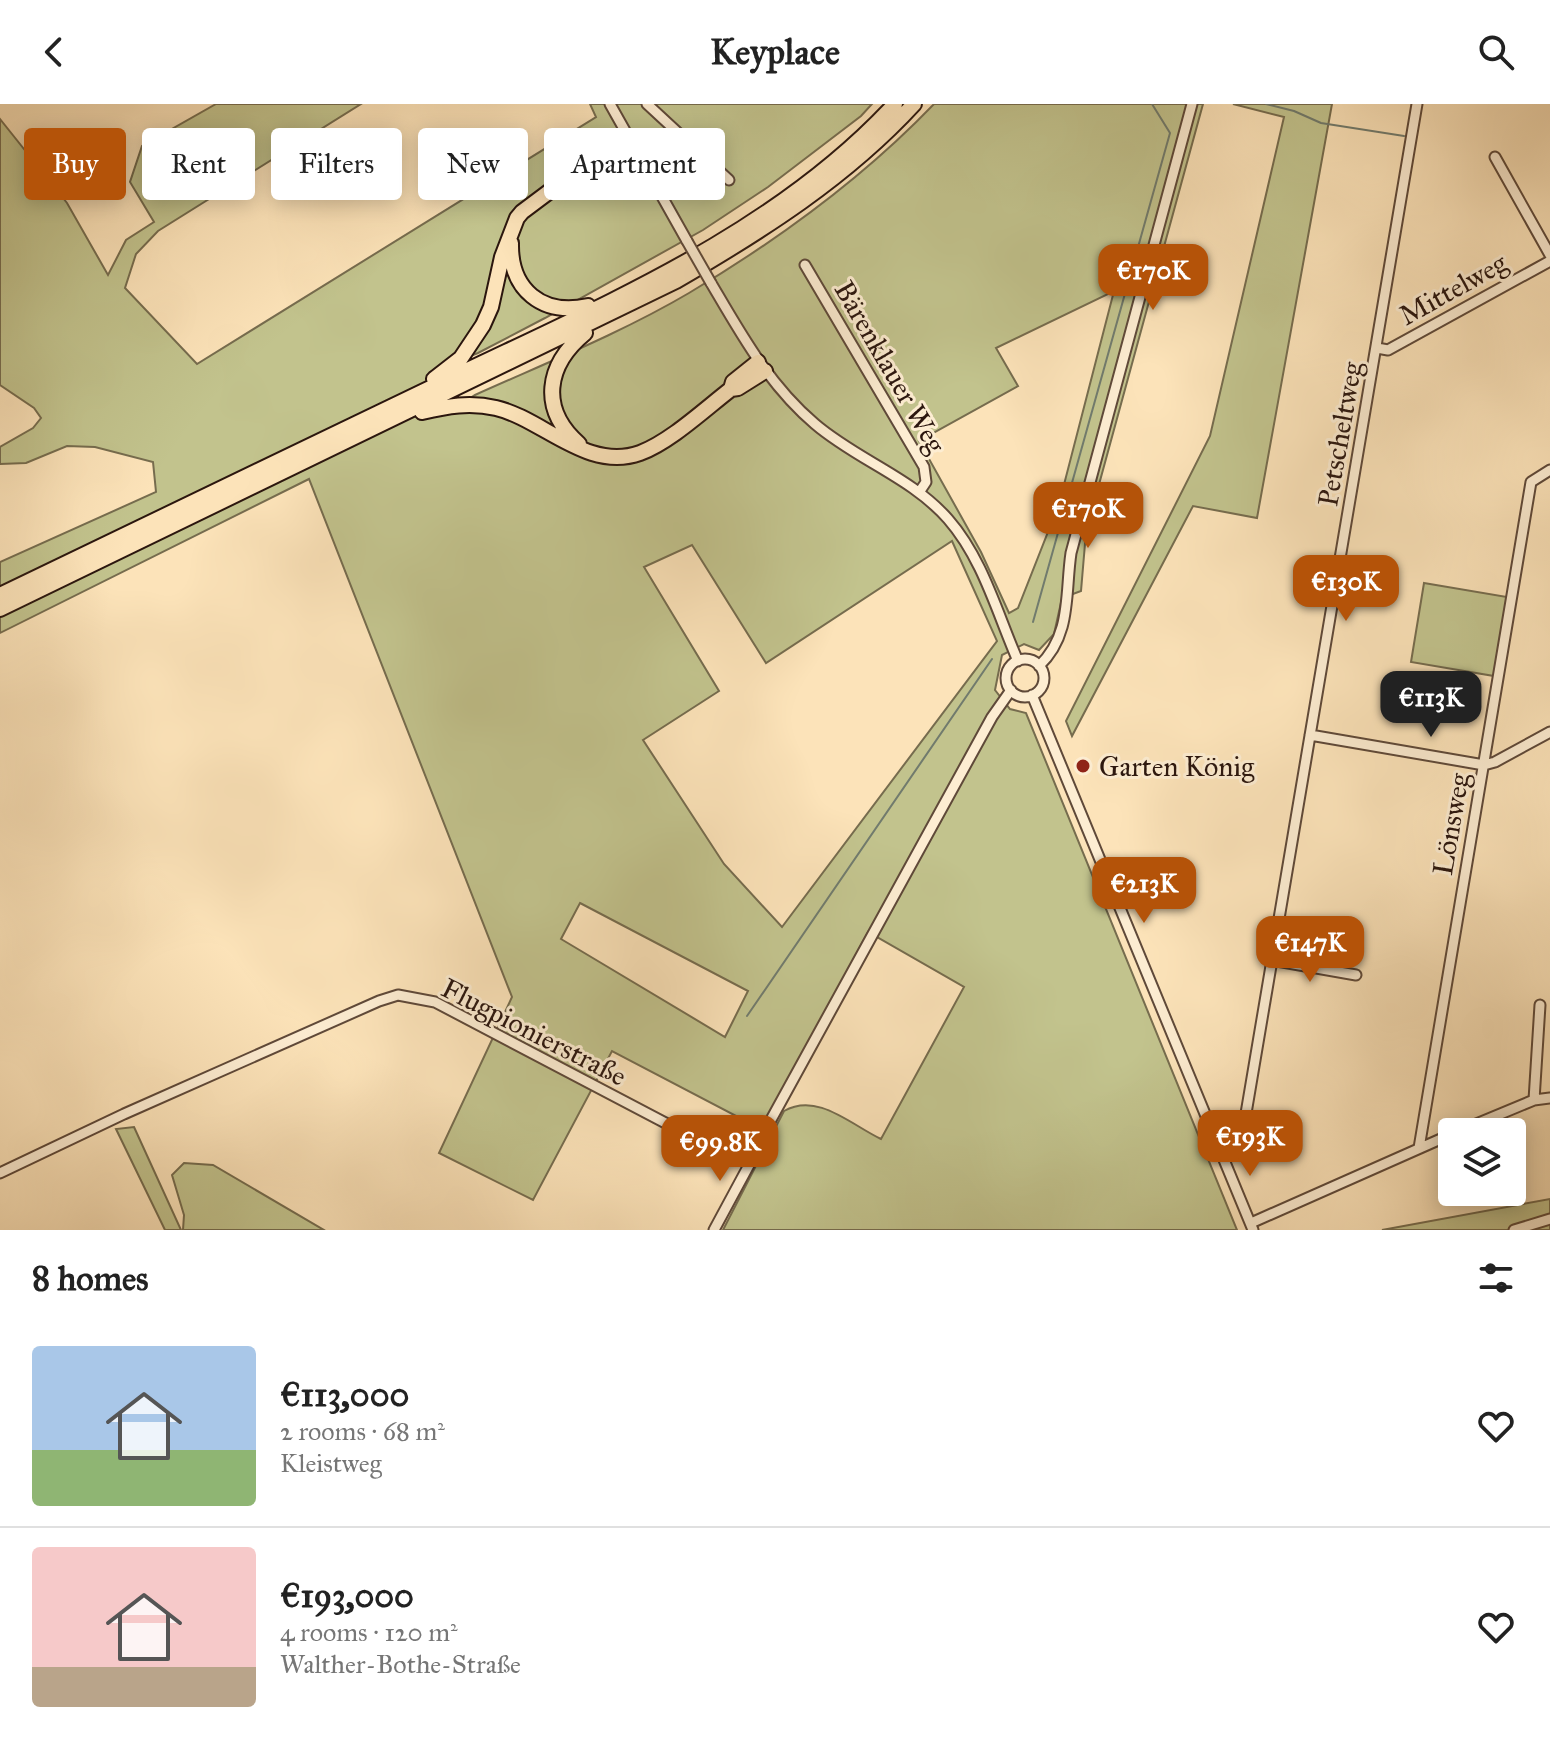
<!DOCTYPE html>
<meta charset="utf-8">
<style>
:root{--surface:#fff;--page:#f2f2f2;--text:#222;--muted:#767676;--line:#e0e0e0;--accent:#b45309}
body{margin:0;font-family:"IM FELL Great Primer",serif;background:var(--page);color:var(--text);height:100vh;display:flex;flex-direction:column;font-size:30px;white-space:nowrap}
*{box-sizing:border-box;margin:0}
p{font-size:26px;color:var(--muted)}
.icon{flex:none;width:44px;height:44px;fill:none;stroke:currentColor;stroke-width:2;stroke-linecap:round;stroke-linejoin:round}
.map{position:relative;height:1126px;overflow:hidden}
.details{display:flex;flex-direction:column;background:var(--surface);flex:1}
.details>*{flex:none}
.hud{position:absolute;left:24px;top:24px;width:800px;height:72px;display:flex;gap:16px}
.fabs{position:absolute;left:1438px;top:1014px;display:grid;gap:16px}
.fabs a{display:grid;place-items:center;width:88px;height:88px;border-radius:8px;background:var(--surface);box-shadow:0 4px 20px #0003;font-size:40px}
.price{position:absolute;translate:-50% -68px;padding:0 18px;border-radius:16px;background:var(--accent);color:#fff;font-size:26px;line-height:52px;filter:drop-shadow(0 2px 4px #0008)}
.price::after{content:'';position:absolute;left:50%;top:48px;width:24px;height:18px;margin-left:-12px;background:inherit;clip-path:polygon(0 0,100% 0,50% 100%)}
.price.current{background:#222;color:#fff}
ul{padding:0;list-style:none}
li{display:flex;align-items:center;gap:24px;height:200px;padding:0 32px}
li+li{border-top:2px solid var(--line)}
li span{display:grid;place-items:center;flex:none;width:224px;height:160px;border-radius:8px;color:#555}
li>.icon{margin-inline-start:auto}
span .icon{width:96px;height:96px;fill:#fffc;stroke-width:1}
li b{font-size:34px}
h2{display:flex;justify-content:space-between;align-items:center;height:96px;padding:0 32px;font-size:34px}
.tag{padding:0 28px;border-radius:8px;background:var(--surface);box-shadow:0 4px 20px #0003;font-size:28px;line-height:72px}
.tag.current{background:var(--accent);color:#fff}
header{display:flex;justify-content:space-between;align-items:center;height:104px;padding:0 32px;background:var(--surface);font-size:36px;font-weight:800}
.map>svg:first-child{display:block}
.green{fill:#c2c38d;stroke:#766c4e;stroke-width:2;fill-rule:evenodd}
.lines{fill:none;stroke-linecap:round;stroke-linejoin:round}
.stream{stroke:#717b6d;stroke-width:2}
.minor-casing{stroke:#5f4939;stroke-width:13}
.highway-casing{stroke:#2b160e;stroke-width:18}
.minor{stroke:#fdedd2;stroke-width:9}
.highway{stroke:#fce3b9;stroke-width:14}
.minor-bridge-casing{stroke:#5f4939;stroke-width:13;stroke-linecap:butt}
.minor-bridge{stroke:#fdedd2;stroke-width:9}
.poi-dot{fill:#8f2418;stroke:#fdedd2;stroke-width:3}
.labels{text-anchor:middle;dominant-baseline:central;stroke-width:6;stroke-linejoin:round;paint-order:stroke}
.street-label{font-size:28px;fill:#2b160e;stroke:#fdedd2}
.poi-label{font-size:28px;fill:#2b160e;stroke:#fdedd2;text-anchor:start}
</style>
<header><svg class="icon" aria-label="back" viewBox="0 0 24 24"><path d="M15 5l-7 7 7 7"/></svg>Keyplace<svg class="icon" aria-label="search" viewBox="0 0 24 24"><circle cx="10" cy="10" r="6"/><path d="M15 15l6 6"/></svg></header>
<div class="map">
<svg width="1550" height="1126" viewBox="0 0 1550 1126">
<rect width="100%" height="100%" fill="#fce3b9"/>
<filter id="stains"><feTurbulence type="fractalNoise" baseFrequency=".0025" numOctaves="4"/><feColorMatrix values="0 0 0 0 .2 0 0 0 0 .09 0 0 0 0 .02 0 0 0 .5 -.17"/></filter>
<radialGradient id="worn" r=".72"><stop offset=".6" stop-color="#630" stop-opacity="0"/><stop offset="1" stop-color="#630" stop-opacity=".3"/></radialGradient>
<path class="green" d="M216,0H361L158,127L136,150L125,184L197,260L596,13L590,0H872L861,12L768,83L703,126L545,214L478,249L430,268L448,309L475,291C546,259 623,228 689,189C778,136 862,75 934,0H1203L1086,428L1081,487L1062,494L1054,530L1039,546L1024,540L1002,551L995,586L1010,605L1026,609L1237,1126H723L784,1007C818,988 851,1021 881,1035L964,883L868,828L770,1013L759,1024L612,947L533,1096L439,1049L512,893L309,375L0,529V458L156,388L153,358L95,343L67,342L26,359L0,360V343L33,324L41,314L34,304L0,281V15L67,99L108,171L126,136L154,118L130,78L142,42ZM1114,187L1059,400L1018,504L1009,509L981,448L919,337L1018,282L996,244ZM952,437L997,537L782,823L724,760L643,636L719,587L644,463L692,441L766,559ZM580,799L748,887L725,933L561,835Z
M1233,0H1332L1257,414L1193,402L1072,632L1066,617L1210,332L1284,13Z
M1424,479L1507,493L1494,572L1411,558Z
M134,1023L181,1126H165L116,1025Z
M184,1059L213,1061L324,1126H183L184,1111L172,1071Z
M1550,1095V1126H1382Z"/>
<g class="lines">
<path class="stream" d="M1266,0L1294,7L1321,19L1404,32
M1033,518L1170,29L1152,0
M747,912L992,555"/>
<g class="minor-casing">
<path id="minor" d="M610,0L687,137
M647,0L729,76
M1495,53L1550,151
M805,161L924,363L926,378L920,387
M711,179C741,230 769,281 815,320C857,356 911,373 948,415C983,455 997,509 1018,557
M1377,244L1388,246L1550,157
M1006 574a19 19 0 1 1 38 0a19 19 0 1 1-38 0Z
M1039,562C1072,531 1065,489 1071,449L1192,0
M1032,591L1253,1126
M1310,631L1484,661L1495,658L1550,628
M1270,856L1356,871
M1534,996L1540,901
M1457,1028L1534,996L1550,994
M1419,1044L1531,378L1550,366
M1223,1053L1235,1045L1242,1033L1417,0
M0,1069L124,1010L379,897L398,891L435,898L696,1035C719,1036 748,1038 767,1023L992,613L1011,586
M1251,1119L1452,1030
M714,1126L756,1048
M1514,1126L1550,1115"/>
</g>
<g class="highway-casing">
<path id="highway" d="M597,62H606L637,48
M511,139C510,186 542,212 588,202
M434,275L461,254L483,221L491,203L502,153L517,114L522,108L554,84L596,62L630,35
M731,285L738,284L765,267
M422,308C447,302 470,298 496,304C543,315 587,368 640,349C670,338 705,305 731,285L733,278L758,258
M579,340C539,305 546,261 585,229
M0,491C151,419 301,346 451,274C607,199 776,129 895,0
M0,505L676,177C762,127 846,74 914,0"/>
</g>
<use href="#minor" class="minor"/>
<use href="#highway" class="highway"/>
<g class="minor-bridge-casing">
<path id="minor-bridge" d="M687,137L711,179"/>
</g>
<use href="#minor-bridge" class="minor-bridge"/>
</g>
<circle class="poi-dot" cx="1083" cy="662" r="8"/>
<g class="labels">
<g class="street-label">
<text transform="translate(1453 185) rotate(-29)">Mittelweg</text>
<text transform="translate(890 263) rotate(60)">Bärenklauer Weg</text>
<text transform="translate(1340 330) rotate(-80)">Petscheltweg</text>
<text transform="translate(1451 720) rotate(-80)">Lönsweg</text>
<text transform="translate(534 928) rotate(27)">Flugpionierstraße</text>
</g>
<g class="poi-label">
<text x="1099" y="662">Garten König</text>
</g>
</g>
<rect width="100%" height="100%" filter="url(#stains)"/>
<rect width="100%" height="100%" fill="url(#worn)"/>
</svg>
<div class="fabs">
<a><svg class="icon" aria-label="layers" viewBox="0 0 24 24"><path d="M12 4l9 5-9 5-9-5zM3 14l9 5 9-5"/></svg></a>
</div>
<b class="price" style="left:1153px;top:208px">€170K</b>
<b class="price" style="left:1088px;top:446px">€170K</b>
<b class="price" style="left:1346px;top:519px">€130K</b>
<b class="price current" style="left:1431px;top:635px">€113K</b>
<b class="price" style="left:1144px;top:821px">€213K</b>
<b class="price" style="left:1310px;top:880px">€147K</b>
<b class="price" style="left:1250px;top:1074px">€193K</b>
<b class="price" style="left:720px;top:1079px">€99.8K</b>
<div class="hud">
<a class="tag current">Buy</a>
<a class="tag">Rent</a>
<a class="tag">Filters</a>
<a class="tag">New</a>
<a class="tag">Apartment</a>
</div>
</div>
<section class="details">
<h2>8 homes<svg class="icon" aria-label="filters" viewBox="0 0 24 24"><path d="M4 7h16M4 17h16"/><circle cx="9" cy="7" r="2"/><circle cx="15" cy="17" r="2"/></svg></h2>
<ul>
<li><span style="background:linear-gradient(#a9c7e8 65%,#8fb573 0)"><svg class="icon" aria-label="home" viewBox="0 0 24 24"><path d="M3 11l9-7 9 7M6 9v11h12V9"/></svg></span><div><b>€113,000</b><p>2 rooms · 68 m²</p><p>Kleistweg</p></div><svg class="icon" aria-label="heart" viewBox="0 0 24 24"><path d="M12 20l-8-8c-3-5 5-10 8-4 3-6 11-1 8 4z"/></svg></li>
<li><span style="background:linear-gradient(#f6c9c9 75%,#b9a48a 0)"><svg class="icon" aria-label="home" viewBox="0 0 24 24"><path d="M3 11l9-7 9 7M6 9v11h12V9"/></svg></span><div><b>€193,000</b><p>4 rooms · 120 m²</p><p>Walther-Bothe-Straße</p></div><svg class="icon" aria-label="heart" viewBox="0 0 24 24"><path d="M12 20l-8-8c-3-5 5-10 8-4 3-6 11-1 8 4z"/></svg></li>
</ul>
</section>
